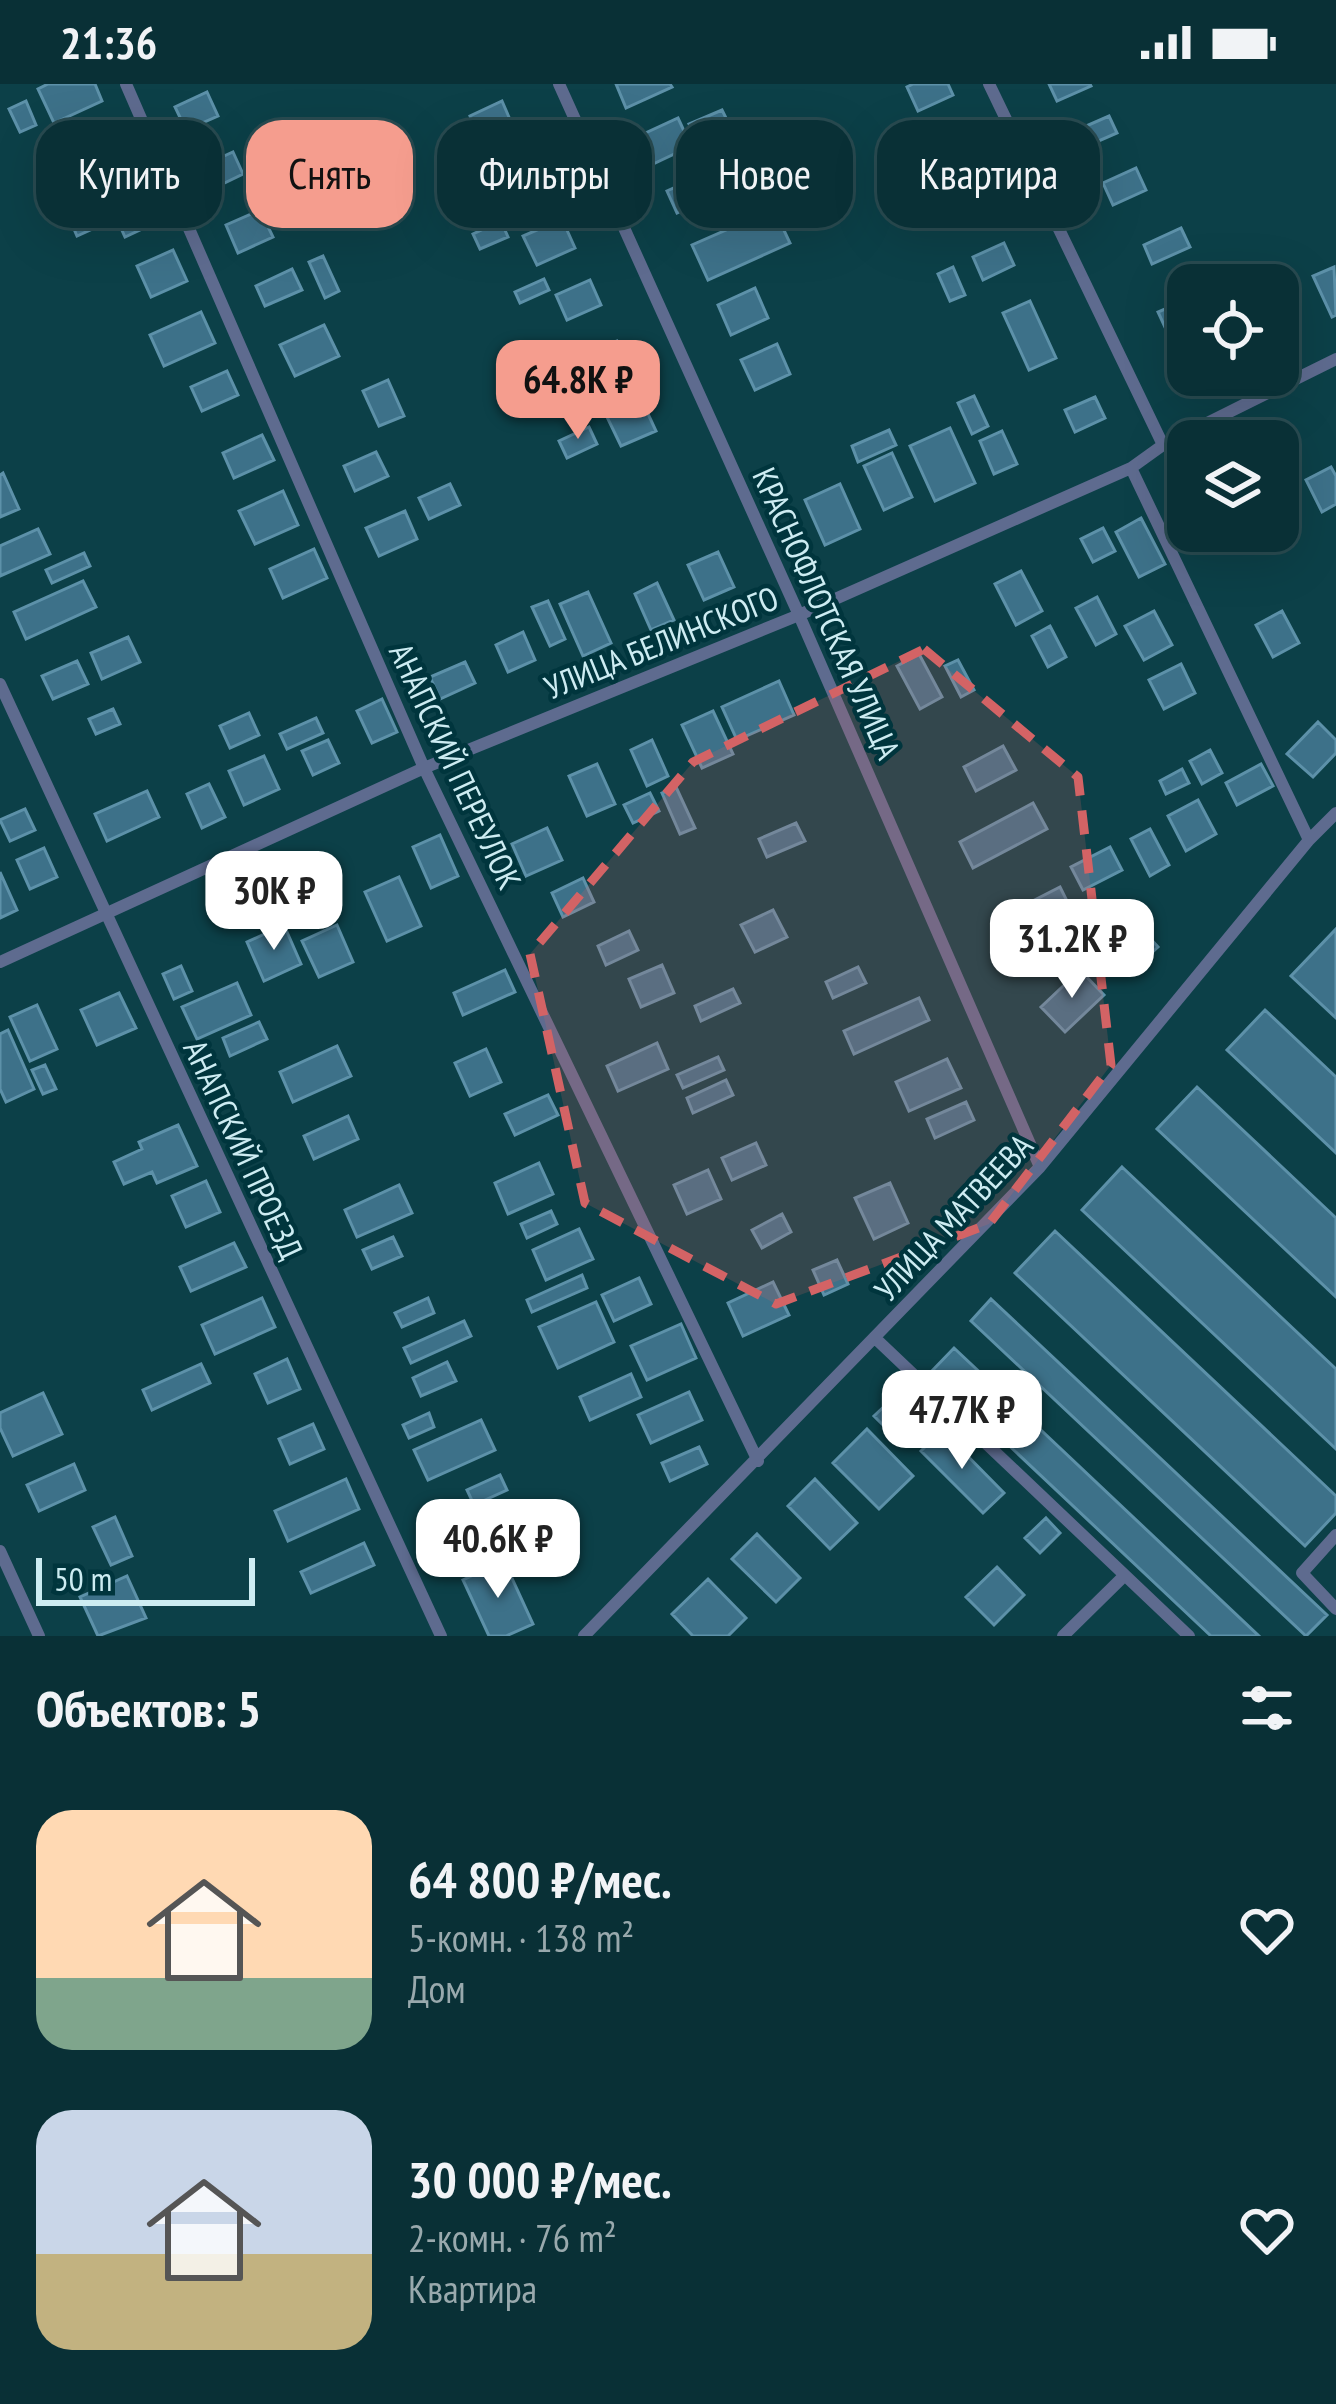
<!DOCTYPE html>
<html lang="ru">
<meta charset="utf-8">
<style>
:root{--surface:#093036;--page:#173c42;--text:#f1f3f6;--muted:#99a9ad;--line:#294b51;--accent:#f59d8e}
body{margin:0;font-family:"PT Sans Narrow",sans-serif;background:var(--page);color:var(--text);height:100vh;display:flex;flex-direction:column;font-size:45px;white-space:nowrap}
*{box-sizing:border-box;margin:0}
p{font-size:39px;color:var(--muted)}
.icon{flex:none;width:66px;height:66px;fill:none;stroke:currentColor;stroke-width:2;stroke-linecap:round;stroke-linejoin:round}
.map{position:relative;height:1552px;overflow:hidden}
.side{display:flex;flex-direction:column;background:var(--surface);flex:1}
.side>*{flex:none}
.guide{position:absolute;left:36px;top:36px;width:1266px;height:108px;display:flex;gap:24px}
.tools{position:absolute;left:1167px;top:180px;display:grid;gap:24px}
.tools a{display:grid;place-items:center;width:132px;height:132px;border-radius:24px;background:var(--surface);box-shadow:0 12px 48px #0002,0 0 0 3px var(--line);font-size:60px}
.scale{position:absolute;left:36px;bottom:30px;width:219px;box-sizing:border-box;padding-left:12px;border:6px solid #cdecf2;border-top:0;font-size:33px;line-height:42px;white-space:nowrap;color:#cdecf2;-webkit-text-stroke:9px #00353d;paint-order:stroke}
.price{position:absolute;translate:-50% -102px;padding:0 27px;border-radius:24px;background:#fff;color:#222;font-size:39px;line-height:78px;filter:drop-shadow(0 3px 6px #0008)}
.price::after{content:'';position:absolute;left:50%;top:72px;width:36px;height:27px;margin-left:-18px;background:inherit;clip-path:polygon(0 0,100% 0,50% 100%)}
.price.current{background:var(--accent);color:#111}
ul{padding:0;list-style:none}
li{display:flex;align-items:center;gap:36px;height:300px;padding:0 36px}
li span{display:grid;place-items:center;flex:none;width:336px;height:240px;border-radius:36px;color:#555}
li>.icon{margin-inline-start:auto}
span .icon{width:144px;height:144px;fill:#fffc;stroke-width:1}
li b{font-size:51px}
h2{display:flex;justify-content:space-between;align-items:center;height:144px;padding:0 36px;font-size:51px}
.chip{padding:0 42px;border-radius:36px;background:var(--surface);box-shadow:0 12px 48px #0002,0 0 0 3px var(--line);font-size:42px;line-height:108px}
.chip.current{background:var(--accent);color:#111}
.status{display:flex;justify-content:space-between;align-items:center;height:84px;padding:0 60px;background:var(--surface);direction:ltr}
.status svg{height:33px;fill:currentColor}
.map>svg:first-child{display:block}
.building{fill:#3d7189;stroke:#5d91a9;stroke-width:3}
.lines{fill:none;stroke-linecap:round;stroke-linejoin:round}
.lane{stroke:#5e6b8f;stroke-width:12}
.marked{fill:#d36365;fill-opacity:0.2;stroke:#d36365;stroke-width:9;stroke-dasharray:24 15;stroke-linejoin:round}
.labels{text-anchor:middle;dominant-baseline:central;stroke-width:9;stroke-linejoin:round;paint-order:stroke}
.street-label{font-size:33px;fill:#cdecf2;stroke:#00353d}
</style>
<div class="status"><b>21:36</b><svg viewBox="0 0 49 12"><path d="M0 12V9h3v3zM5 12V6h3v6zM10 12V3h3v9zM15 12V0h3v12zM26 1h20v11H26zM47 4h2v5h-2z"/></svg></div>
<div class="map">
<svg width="1336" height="1552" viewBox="0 0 1336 1552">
<rect width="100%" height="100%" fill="#0c4048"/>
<path class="building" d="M48,0H95L102,17L54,39L38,5Z
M616,0H670L672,3L626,24Z
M913,0H948L953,11L918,27L907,3Z
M1049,0H1090L1091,2L1057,17Z
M207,8L218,32L186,46L175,23Z
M26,17L36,41L20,48L9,25Z
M502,17L511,38L479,53L470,32Z
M722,26L728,38L695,52L689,40Z
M1109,32L1117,49L1078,66L1070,49Z
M678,34L691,62L651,81L639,52Z
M957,43L965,61L934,75L926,57Z
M115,45L133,84L89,104L71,65Z
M233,68L243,90L210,106L200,83Z
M531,77L541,99L512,112L502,90Z
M1136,84L1146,106L1113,121L1103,99Z
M716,85L726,107L677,129L667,107Z
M145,107L159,137L125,153L111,122Z
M988,108L996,126L973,136L965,119Z
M774,125L790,159L708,196L692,161Z
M260,126L273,153L238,169L226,141Z
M93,128L99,142L77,152L71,138Z
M562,135L575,164L537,181L523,152Z
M501,137L508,153L480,165L473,150Z
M1181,144L1190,163L1152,180L1144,161Z
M1004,159L1014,181L983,196L973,173Z
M173,166L187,197L151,213L137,182Z
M323,172L339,207L325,214L309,178Z
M953,183L965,211L950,217L938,190Z
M1334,183L1336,231L1332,233L1313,192Z
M292,185L302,206L265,222L256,202Z
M544,195L549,206L520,219L515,208Z
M590,196L601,221L567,236L556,211Z
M755,204L768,234L731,251L718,221Z
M1188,215V259L1175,265L1158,228Z
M1030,217L1056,274L1029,286L1003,229Z
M201,228L215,259L164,282L150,251Z
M1289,237L1298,258L1278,267V241Z
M324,241L339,272L295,292L280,261Z
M617,257L633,292L602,306L586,270Z
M777,260L790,290L755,306L741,276Z
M227,287L238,311L202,327L191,303Z
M388,296L404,332L379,342L363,307Z
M974,312L988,342L972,350L958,319Z
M1095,313L1105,334L1075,348L1065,326Z
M642,317L656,347L621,362L607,333Z
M589,343L597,360L567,374L559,357Z
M950,344L975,399L935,417L910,362Z
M889,346L896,361L858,378L852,362Z
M1002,347L1017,380L994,390L980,357Z
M262,351L274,376L234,394L223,369Z
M376,368L388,392L355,407L344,382Z
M892,369L912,413L884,426L864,382Z
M1331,383L1336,392V420L1322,428L1306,396Z
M3,389L19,425L0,433V391Z
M450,400L460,421L429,435L419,414Z
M840,400L860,445L825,461L805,416Z
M283,407L298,441L255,460L239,427Z
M1182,412L1188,424V447H1192L1183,451L1166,420Z
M1279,417L1296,450L1270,463L1262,447H1278Z
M405,427L417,455L379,472L366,444Z
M1141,434L1165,480L1139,493L1116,448Z
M1103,444L1115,467L1093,478L1081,455Z
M38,445L50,470L0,492V462Z
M314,465L327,494L283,514L270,485Z
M718,468L734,503L704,516L688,481Z
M84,469L90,482L52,499L46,486Z
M1021,487L1042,527L1016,541L995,500Z
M83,497L96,523L26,555L14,528Z
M657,499L674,536L651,546L635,510Z
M588,508L611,559L583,572L560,520Z
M1097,513L1116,550L1096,561L1076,524Z
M548,517L565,555L550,562L532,523Z
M1154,527L1172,561L1144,576L1125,542Z
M1282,527L1299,559L1273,573L1256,541Z
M1050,542L1066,573L1048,583L1032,552Z
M523,548L535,576L508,588L496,561Z
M128,553L140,578L102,595L91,569Z
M919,570L942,613L920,625L897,582Z
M958,576L974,606L961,613L945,582Z
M77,577L88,600L53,615L42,592Z
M465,578L475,599L440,615L430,593Z
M1181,580L1195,609L1164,625L1149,596Z
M779,597L794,631L737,656L722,623Z
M382,615L397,648L372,659L357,627Z
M113,625L120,640L96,650L89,635Z
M713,627L733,670L702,684L682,641Z
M249,629L259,651L230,664L220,642Z
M316,634L323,649L287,665L280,650Z
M1318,638L1336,656V669L1313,693L1287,670Z
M328,656L339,679L313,691L302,667Z
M652,656L668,692L647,702L631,666Z
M1003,662L1016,686L976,707L964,683Z
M1210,666L1222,689L1202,700L1190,677Z
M264,672L279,705L244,721L229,687Z
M597,680L615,720L587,732L569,692Z
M1261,680L1273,702L1237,721L1226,699Z
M1182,685L1189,699L1166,710L1160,697Z
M209,700L225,733L202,744L187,710Z
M676,703L695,744L680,750L662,709Z
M147,707L159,733L107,757L95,730Z
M650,709L659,727L633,739L624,721Z
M1198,716L1216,750L1186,767L1168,732Z
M1033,719L1047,745L973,784L960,758Z
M25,725L35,746L10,757L0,736Z
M796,739L805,757L767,773L759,755Z
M547,744L562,776L526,792L512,760Z
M1150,745L1169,781L1150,792L1131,755Z
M440,751L458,792L431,804L413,763Z
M1110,763L1122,786L1083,806L1071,783Z
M44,764L57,793L30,805L17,776Z
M0,788L17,826L0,834Z
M399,793L421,842L387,857L365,808Z
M583,794L594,818L563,833L552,809Z
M1060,803L1068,819L1035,836L1027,820Z
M773,826L787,853L755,868L741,841Z
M1136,839L1158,863L1131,888L1109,863Z
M1029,840L1038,856L1008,872L999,856Z
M284,841L301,880L264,897L247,858Z
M337,841L353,878L319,893L302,857Z
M1336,845V934L1291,892Z
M629,847L638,866L606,881L598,862Z
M662,881L674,909L641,923L629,895Z
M181,882L192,907L174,915L163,890Z
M858,883L866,899L833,914L826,898Z
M505,886L515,908L463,931L454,909Z
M1080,886L1104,911L1065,948L1041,923Z
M237,899L251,931L197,955L182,923Z
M733,905L740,919L701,937L695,922Z
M119,909L136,944L97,961L81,926Z
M919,914L929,936L854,970L844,947Z
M37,921L57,965L30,977L10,933Z
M1265,926L1336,993V1069L1227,966Z
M259,938L267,955L230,972L223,954Z
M8,946L34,1005L6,1018L0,1005V950Z
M657,959L668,985L618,1007L607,982Z
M337,962L351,992L293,1018L280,988Z
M486,965L501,998L470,1012L455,979Z
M718,973L724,986L683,1004L677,991Z
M947,975L961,1004L909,1027L896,998Z
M45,981L56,1005L43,1010L32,986Z
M726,996L733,1011L693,1029L687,1014Z
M1197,1003L1336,1134V1213L1157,1045Z
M548,1011L558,1031L515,1051L505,1030Z
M966,1018L974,1036L935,1054L927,1035Z
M348,1032L358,1055L314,1075L304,1052Z
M178,1041L197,1082L157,1099L152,1088L124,1100L114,1078L142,1065L139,1058Z
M756,1059L766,1081L732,1096L722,1074Z
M539,1079L553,1110L508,1130L495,1099Z
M1122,1083L1336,1285V1365L1082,1126Z
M708,1086L721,1115L687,1130L674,1101Z
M206,1097L220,1128L186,1143L172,1112Z
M890,1099L908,1139L874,1155L855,1114Z
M399,1101L412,1129L357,1153L345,1126Z
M551,1127L557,1140L527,1154L521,1140Z
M782,1130L791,1148L762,1164L752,1146Z
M579,1145L593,1175L546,1196L533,1166Z
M1055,1147L1336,1412V1429L1305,1462L1015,1189Z
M393,1153L402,1172L372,1185L363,1166Z
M234,1159L246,1183L191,1207L180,1183Z
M837,1176L848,1200L824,1211L813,1186Z
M582,1191L587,1204L532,1228L527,1216Z
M639,1194L651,1220L614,1237L602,1211Z
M773,1198L789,1231L743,1252L728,1219Z
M262,1214L275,1243L215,1270L202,1241Z
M428,1214L434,1229L402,1243L395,1229Z
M991,1215L1327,1531L1306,1552L971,1237Z
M596,1218L614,1258L558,1284L539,1243Z
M464,1237L471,1252L411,1279L404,1264Z
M681,1240L696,1274L647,1296L631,1262Z
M954,1264L1259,1552H1211L931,1288Z
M287,1275L300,1305L268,1319L255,1290Z
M447,1278L456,1297L421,1312L413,1294Z
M201,1280L210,1299L152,1326L143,1306Z
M631,1290L641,1313L590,1336L580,1313Z
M689,1308L702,1336L651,1359L638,1331Z
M43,1309L62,1350L13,1372L0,1344V1329Z
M891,1316L907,1332L890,1348L874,1332Z
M429,1329L434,1343L409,1354L403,1341Z
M481,1336L495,1366L428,1396L414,1366Z
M313,1340L324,1365L290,1380L279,1355Z
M867,1345L913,1392L879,1425L833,1379Z
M942,1346L1004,1409L983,1429L921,1367Z
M699,1363L707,1380L670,1397L662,1379Z
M74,1380L85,1406L39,1427L27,1401Z
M500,1391L507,1406L474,1421L467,1406Z
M346,1395L359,1425L288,1457L275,1427Z
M815,1395L857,1439L830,1465L788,1422Z
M115,1433L132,1472L111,1481L93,1443Z
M1046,1434L1060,1449L1040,1469L1025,1454Z
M757,1450L800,1494L776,1518L732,1475Z
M364,1459L374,1481L311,1509L301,1488Z
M504,1477L533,1540L506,1552H489L463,1496Z
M997,1483L1024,1511L994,1541L966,1513Z
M127,1492L146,1534L98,1552L80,1513Z
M708,1495L746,1534L728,1552H693L672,1530Z"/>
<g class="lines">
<path class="lane" d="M126,0L424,684L758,1377
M559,0L799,531L1040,1083
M989,0L1163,361
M1131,384L1309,756
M0,600L441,1552
M0,878L424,684L799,531L1131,384L1163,361L1336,275
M875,1254L1189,1552
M1336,1451L1302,1489L1336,1525
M0,1467L39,1552
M584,1552L1040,1083L1309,756L1336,729
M1063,1552L1123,1493"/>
</g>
<path class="marked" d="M924,565L1078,693L1111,981L989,1140L776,1220L585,1119L530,870L693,678Z"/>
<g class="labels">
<g class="street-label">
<text transform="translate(827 529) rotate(66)">КРАСНОФЛОТСКАЯ УЛИЦА</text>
<text transform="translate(661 558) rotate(-22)">УЛИЦА БЕЛИНСКОГО</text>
<text transform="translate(456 682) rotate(65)">АНАПСКИЙ ПЕРЕУЛОК</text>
<text transform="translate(244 1065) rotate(65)">АНАПСКИЙ ПРОЕЗД</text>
<text transform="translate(953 1133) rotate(-47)">УЛИЦА МАТВЕЕВА</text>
</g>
</g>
</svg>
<div class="tools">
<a><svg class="icon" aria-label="locate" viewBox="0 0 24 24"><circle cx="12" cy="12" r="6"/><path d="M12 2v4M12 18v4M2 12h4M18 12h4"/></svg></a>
<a><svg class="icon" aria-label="layers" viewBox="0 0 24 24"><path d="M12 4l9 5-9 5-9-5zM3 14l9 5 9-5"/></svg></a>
</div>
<div class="scale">50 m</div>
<b class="price current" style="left:578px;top:358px">64.8K ₽</b>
<b class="price" style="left:274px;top:869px">30K ₽</b>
<b class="price" style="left:1072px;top:917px">31.2K ₽</b>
<b class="price" style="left:962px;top:1388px">47.7K ₽</b>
<b class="price" style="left:498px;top:1517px">40.6K ₽</b>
<div class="guide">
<a class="chip">Купить</a>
<a class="chip current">Снять</a>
<a class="chip">Фильтры</a>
<a class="chip">Новое</a>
<a class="chip">Квартира</a>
</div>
</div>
<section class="side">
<h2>Объектов: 5<svg class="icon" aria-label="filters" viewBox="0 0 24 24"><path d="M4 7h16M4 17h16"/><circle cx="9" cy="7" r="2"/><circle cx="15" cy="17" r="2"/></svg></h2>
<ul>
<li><span style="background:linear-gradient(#ffd9b3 70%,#7fa58c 0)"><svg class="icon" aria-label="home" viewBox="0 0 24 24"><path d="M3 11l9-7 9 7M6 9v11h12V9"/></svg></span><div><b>64 800 ₽/мес.</b><p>5-комн. · 138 m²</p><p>Дом</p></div><svg class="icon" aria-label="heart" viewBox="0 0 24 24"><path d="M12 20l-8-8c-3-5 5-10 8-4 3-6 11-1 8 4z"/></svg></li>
<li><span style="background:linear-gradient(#c9d6e8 60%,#c2b280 0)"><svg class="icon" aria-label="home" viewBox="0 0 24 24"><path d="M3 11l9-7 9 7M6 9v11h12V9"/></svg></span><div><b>30 000 ₽/мес.</b><p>2-комн. · 76 m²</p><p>Квартира</p></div><svg class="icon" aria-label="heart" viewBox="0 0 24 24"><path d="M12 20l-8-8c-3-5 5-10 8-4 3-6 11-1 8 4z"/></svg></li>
</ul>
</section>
